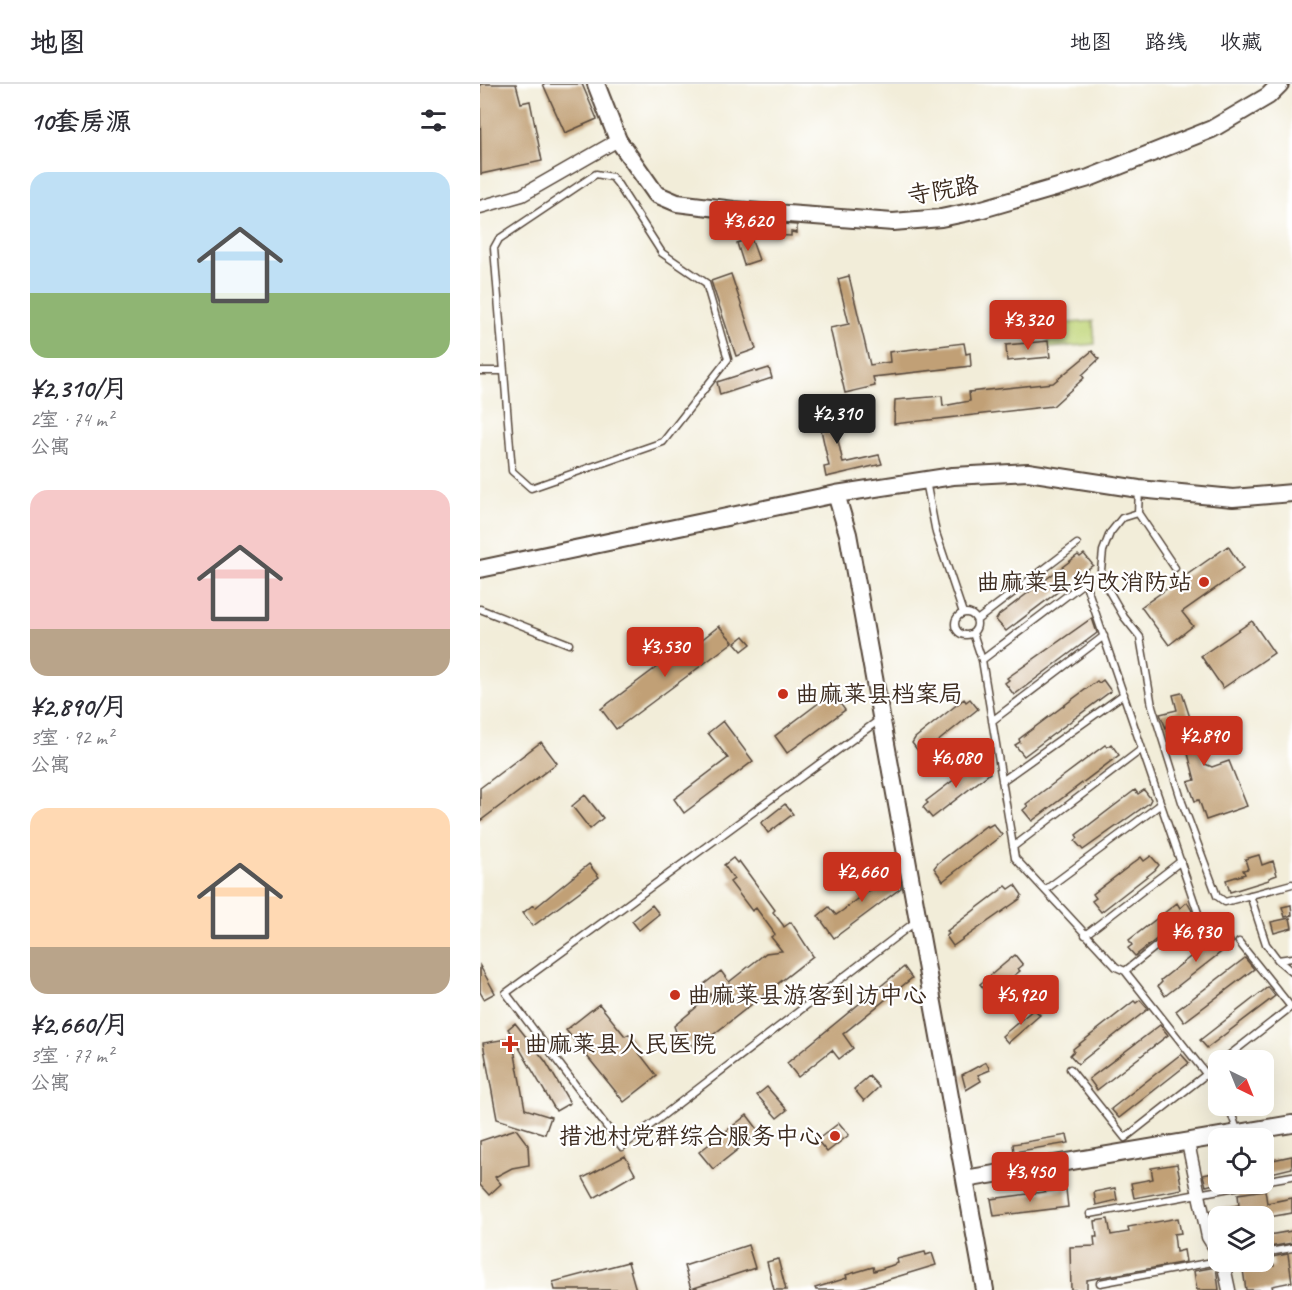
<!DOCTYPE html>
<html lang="zh">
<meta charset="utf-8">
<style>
:root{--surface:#fff;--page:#f2f2f3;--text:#2b2b33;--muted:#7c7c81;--line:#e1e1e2;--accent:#c8321e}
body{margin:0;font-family:Caveat,"LXGW WenKai TC",sans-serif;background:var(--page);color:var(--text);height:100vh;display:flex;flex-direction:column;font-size:22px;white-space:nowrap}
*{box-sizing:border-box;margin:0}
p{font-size:20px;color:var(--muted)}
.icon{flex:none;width:33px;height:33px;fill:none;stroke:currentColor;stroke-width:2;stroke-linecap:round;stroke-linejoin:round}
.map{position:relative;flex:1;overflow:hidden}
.drawer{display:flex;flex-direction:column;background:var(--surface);width:480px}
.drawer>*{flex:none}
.needle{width:39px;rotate:137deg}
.fabs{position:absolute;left:728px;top:966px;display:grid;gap:12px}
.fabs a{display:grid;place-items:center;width:66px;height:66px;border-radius:12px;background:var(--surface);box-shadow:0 6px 24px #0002;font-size:30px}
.price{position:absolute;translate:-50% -51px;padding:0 14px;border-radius:6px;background:var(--accent);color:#fff;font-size:20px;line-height:39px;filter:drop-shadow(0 2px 3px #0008)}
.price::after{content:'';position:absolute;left:50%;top:36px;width:18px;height:14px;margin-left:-9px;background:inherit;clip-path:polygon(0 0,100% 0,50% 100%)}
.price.current{background:#222;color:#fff}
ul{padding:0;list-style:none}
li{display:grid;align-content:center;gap:12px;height:318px;padding:0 30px}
li span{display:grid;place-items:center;height:186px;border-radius:18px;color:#555}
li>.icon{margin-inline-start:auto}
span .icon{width:108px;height:108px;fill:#fffc;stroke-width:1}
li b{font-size:26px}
h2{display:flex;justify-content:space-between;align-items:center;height:72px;padding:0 30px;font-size:26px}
header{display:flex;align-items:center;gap:36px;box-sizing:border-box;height:84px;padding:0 30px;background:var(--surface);border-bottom:2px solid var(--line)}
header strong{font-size:28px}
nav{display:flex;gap:33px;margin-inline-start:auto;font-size:21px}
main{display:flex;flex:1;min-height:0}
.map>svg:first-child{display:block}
.green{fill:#c1d67a;stroke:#7e804c;stroke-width:1.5}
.building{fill:#c1a076}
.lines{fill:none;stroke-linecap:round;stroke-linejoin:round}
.lane-casing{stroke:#56473a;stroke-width:9}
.street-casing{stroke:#56473a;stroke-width:15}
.secondary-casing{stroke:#56473a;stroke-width:20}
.lane{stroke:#fff;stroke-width:6}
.street{stroke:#fff;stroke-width:12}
.secondary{stroke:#fff;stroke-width:16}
.poi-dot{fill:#c8321e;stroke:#fff;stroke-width:2}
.labels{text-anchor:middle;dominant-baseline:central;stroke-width:4.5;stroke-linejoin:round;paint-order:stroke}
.street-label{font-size:24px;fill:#3b2a1e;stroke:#fff}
.poi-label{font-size:24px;fill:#3b2a1e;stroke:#fff;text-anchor:start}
</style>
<header>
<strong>地图</strong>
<nav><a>地图</a><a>路线</a><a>收藏</a></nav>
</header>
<main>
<section class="drawer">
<h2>10套房源<svg class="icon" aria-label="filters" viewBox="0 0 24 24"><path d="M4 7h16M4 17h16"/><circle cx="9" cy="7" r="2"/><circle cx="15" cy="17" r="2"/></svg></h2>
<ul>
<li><span style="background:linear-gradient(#bfe0f5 65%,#8fb573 0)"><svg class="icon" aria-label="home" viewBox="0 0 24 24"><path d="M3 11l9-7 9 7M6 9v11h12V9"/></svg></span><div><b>¥2,310/月</b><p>2室 · 74 m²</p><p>公寓</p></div></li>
<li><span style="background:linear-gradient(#f6c9c9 75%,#b9a48a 0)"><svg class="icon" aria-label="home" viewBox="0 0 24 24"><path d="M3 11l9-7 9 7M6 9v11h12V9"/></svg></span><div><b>¥2,890/月</b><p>3室 · 92 m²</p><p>公寓</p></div></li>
<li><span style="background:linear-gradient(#ffd9b3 75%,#b9a48a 0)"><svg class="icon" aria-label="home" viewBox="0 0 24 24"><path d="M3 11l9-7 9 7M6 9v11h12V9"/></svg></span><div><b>¥2,660/月</b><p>3室 · 77 m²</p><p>公寓</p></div></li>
</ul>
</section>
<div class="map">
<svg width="812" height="1206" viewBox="0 0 812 1206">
<rect width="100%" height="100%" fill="#fff"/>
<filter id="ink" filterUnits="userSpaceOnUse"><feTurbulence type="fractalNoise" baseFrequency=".0167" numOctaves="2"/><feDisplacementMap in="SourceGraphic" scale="12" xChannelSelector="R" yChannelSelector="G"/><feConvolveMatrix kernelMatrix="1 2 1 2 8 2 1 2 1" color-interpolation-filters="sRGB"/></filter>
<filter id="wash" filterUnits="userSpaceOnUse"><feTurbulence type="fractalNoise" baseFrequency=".008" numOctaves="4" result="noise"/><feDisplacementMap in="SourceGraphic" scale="24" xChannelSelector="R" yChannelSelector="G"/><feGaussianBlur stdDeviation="1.35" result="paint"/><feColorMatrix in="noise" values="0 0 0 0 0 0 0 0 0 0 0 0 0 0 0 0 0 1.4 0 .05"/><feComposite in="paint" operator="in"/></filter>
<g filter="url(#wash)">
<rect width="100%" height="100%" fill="#f2edd9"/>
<path class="green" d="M613,237L615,260L569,264L567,241Z"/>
<g id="blocks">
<path class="building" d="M0,0H36L41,19L50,17L62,77L1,90Z
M63,0H102L117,35L85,49Z
M270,138L317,141V149L311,148V152L269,150Z
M271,154L279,176L264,181L257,159Z
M251,190L276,265L256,272L231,197Z
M369,192L390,281L410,278L409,268L484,259L486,270L490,269L491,282L393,293L395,302L365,309L350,244L369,240L358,195Z
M568,257L570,273L527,277L526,261Z
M612,267L619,275L602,291L604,294L573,322L414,340L415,316L462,312L463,322L490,317L489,308L573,299Z
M289,284L292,294L240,311L237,298L275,286L276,288Z
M362,325L364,336L354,338L363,379L399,371L402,380L346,393L344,383L349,382L340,341L328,344L326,333Z
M748,462L763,485L702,528L713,542L689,561L661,523Z
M604,470L613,481L526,547L516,536L519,531L598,471L600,473Z
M612,534L617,549L534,611L525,599L529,596L527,594Z
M772,537L794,569L743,604L721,572Z
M239,542L253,558L136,645L121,625L197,568L200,573Z
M264,552L271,560L262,567L255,559Z
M623,596L631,607L544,672L535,661L540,658L539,655L617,597L619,599Z
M352,609L365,626L307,669L295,652Z
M702,609L725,680L732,683L749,677L767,722L726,736L719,716L715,717L708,698L715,696L706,662L701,664L698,653L691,656L680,630L697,626L693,611Z
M484,615L486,618L490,615L498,625L441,671L432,659L435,654Z
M243,637L273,677L204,729L194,715L248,674L228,649Z
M61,658L77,679L0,737V704Z
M631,660L639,671L552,737L543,726L548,722L546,720L625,661L627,663Z
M502,678L510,689L452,734L443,723L448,719L446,717L496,679L498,681Z
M655,706L658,710L664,706L671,715L669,719L603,766L595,757L598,754L596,751Z
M105,711L123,734L110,745L92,722Z
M305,720L313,730L288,749L281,739Z
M513,740L522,751L463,797L454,784L458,779L507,741L508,743Z
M779,771L782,781L793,777L797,791L789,794V796L750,808L746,796L765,790L763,786L768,785L765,775Z
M671,772L679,781L675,786L621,828L612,817L616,814L613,810L661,773L664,777Z
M253,774L257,779L259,777L295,826L293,828L303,841L304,843L311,838L333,872L215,965L205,952L196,948L194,942L231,911L223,901L241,887L249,898L286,869L302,867L291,853L295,850L276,824L272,827L250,798L254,795L244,781Z
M109,780L119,793L53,842L43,829L53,821L55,824Z
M408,780L420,795L421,804L354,854L338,832L349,823L356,831L362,827L402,797L396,789Z
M535,801L542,811L540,815L473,862L466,852L469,850L467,847L526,802L529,805Z
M707,818L712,827L655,872L648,864L652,861L649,856L697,819L700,824Z
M172,821L179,830L159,846L152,837Z
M811,821L812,831L805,833L802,823Z
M810,834L812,844L794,849L791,838Z
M748,847L754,858L685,912L678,902L682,898L681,896L742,848L744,850Z
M535,871L543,881L538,885L540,887L509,911L500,900Z
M765,874L774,885L704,938L696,927Z
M0,882L15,909L4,915L0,908Z
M424,883L432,894L363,950L373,964L359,975L352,966L318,993L307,979Z
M788,903L795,912L727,964L720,956Z
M660,916L668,925L598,980L590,971L594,967L593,965L654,917L656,919Z
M119,920L145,952L149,950L156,959L153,961L177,992L144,1018L86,946Z
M554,925L560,931L528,959L522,952Z
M35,939L66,978L90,1019L76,1027L28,945Z
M680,941L688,951L617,1006L609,995Z
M32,954L45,1025L71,1033L65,1050L17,1035L3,959Z
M701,970L709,979L639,1034L631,1025Z
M506,978L510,986L498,991L501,997L486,1006L482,991Z
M389,992L399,1003L384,1017L374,1005Z
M287,1003L307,1026L297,1034L277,1011Z
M267,1031L280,1048L233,1085L219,1068Z
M359,1039L369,1051L347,1068L337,1056Z
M36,1045L48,1061L49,1081L32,1084L15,1093L21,1100L9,1111L0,1101V1057Z
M587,1051L589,1059L534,1068L533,1060Z
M145,1072L155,1090L114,1114L103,1094Z
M812,1072V1084L783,1091V1078Z
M697,1080L702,1105L654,1114L651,1099L673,1095L671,1084Z
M738,1088V1099L726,1102L723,1091Z
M635,1104L637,1116L616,1121L614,1108Z
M586,1105L588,1123L514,1132L511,1115Z
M785,1106L787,1119L812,1114V1129L783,1134L732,1132L731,1126L759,1121L758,1110Z
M698,1134L701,1149L694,1150L696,1168L704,1166L706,1178L607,1196V1206H591L590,1163L615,1162L614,1153H617L615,1137L628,1135L631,1151L649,1148L648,1143Z
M812,1147V1159L783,1164V1152Z
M268,1161L275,1184L211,1205L204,1182Z
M445,1168L446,1171L452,1169L456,1181L373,1206H336L335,1204L367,1194L366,1191L393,1183L394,1187L410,1182L418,1179L417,1175Z
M808,1170L812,1198L792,1202L793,1206H766L762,1179L774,1178L775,1186L794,1182L792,1173Z
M298,1175L306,1206H294L287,1178Z
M148,1178L156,1206H75L73,1198Z
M736,1183L739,1206H717L714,1187Z"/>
</g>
</g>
<g filter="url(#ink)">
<use href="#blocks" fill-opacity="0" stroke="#56473a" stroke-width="1.5"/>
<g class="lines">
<g class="lane-casing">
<path id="lane" d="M116,90L132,93L137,99L182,169L226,199L248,275L183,358L51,404L32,387L14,164L19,155Z
M0,287H23
M446,397L456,449L483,529
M659,405L658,429L695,484
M658,429L642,434L630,449L623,467L621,486L626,502L644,533L660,553L672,622L702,718L737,812L745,818L812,800
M0,525L89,560
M475 540a11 11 0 1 1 22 0a11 11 0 1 1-22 0Z
M497,536L597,460
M493,549L502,576L535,774L636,883L645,887L738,1005
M502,576L605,498L718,829L645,887
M399,636L26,909L142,1063L435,838
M512,637L624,552
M522,697L644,610
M533,763L662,665
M565,806L681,720
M770,811L786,860L798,876L812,874
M605,851L701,777
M798,876L812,888
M743,976L811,923L759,858
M590,985L645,1054L738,981
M749,1022L757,1046
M783,1097L812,1092
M610,1130L772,1100
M783,1169L812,1164
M620,1199L738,1177"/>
</g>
<g class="street-casing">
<path id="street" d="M0,123L42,111L138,56
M708,1059L728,1153L738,1169
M743,1178L749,1206"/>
</g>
<g class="secondary-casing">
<path id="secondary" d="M116,0L138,56L176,110L197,119L254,126L413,138L461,134L499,126L609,94L732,45L788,12L800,0
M356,410L368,450L505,1206
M0,485L356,410L473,392L548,388L659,405L753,414L812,409
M485,1095L812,1040"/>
</g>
<use href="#lane" class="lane"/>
<use href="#street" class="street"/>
<use href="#secondary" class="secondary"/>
</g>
</g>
<g class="poi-dot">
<circle cx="724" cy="498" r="6"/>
<circle cx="303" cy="610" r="6"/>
<circle cx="195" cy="911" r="6"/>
<path d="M27 951h6v6h6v6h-6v6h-6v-6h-6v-6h6z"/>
<circle cx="355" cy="1052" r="6"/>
</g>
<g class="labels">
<g class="street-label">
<text transform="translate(463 106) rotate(-9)">寺院路</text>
</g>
<g class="poi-label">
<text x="712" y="498" text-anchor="end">曲麻莱县约改消防站</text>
<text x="315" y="610">曲麻莱县档案局</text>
<text x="207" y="911">曲麻莱县游客到访中心</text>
<text x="44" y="960">曲麻莱县人民医院</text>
<text x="343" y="1052" text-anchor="end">措池村党群综合服务中心</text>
</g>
</g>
</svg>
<div class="fabs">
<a><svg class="needle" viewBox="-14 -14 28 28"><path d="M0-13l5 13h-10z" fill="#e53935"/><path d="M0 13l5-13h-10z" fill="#7c7c81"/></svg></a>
<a><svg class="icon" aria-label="locate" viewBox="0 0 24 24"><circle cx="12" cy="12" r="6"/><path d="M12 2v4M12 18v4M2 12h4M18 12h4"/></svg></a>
<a><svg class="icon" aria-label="layers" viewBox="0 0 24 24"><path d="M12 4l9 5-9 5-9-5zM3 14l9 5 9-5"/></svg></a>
</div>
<b class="price" style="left:268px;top:168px">¥3,620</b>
<b class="price" style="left:548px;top:267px">¥3,320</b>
<b class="price current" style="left:357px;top:361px">¥2,310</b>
<b class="price" style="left:185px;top:594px">¥3,530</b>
<b class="price" style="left:724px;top:683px">¥2,890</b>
<b class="price" style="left:476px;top:705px">¥6,080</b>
<b class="price" style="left:382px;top:819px">¥2,660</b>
<b class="price" style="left:716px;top:879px">¥6,930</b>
<b class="price" style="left:541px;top:942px">¥5,920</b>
<b class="price" style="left:550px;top:1119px">¥3,450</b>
</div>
</main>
